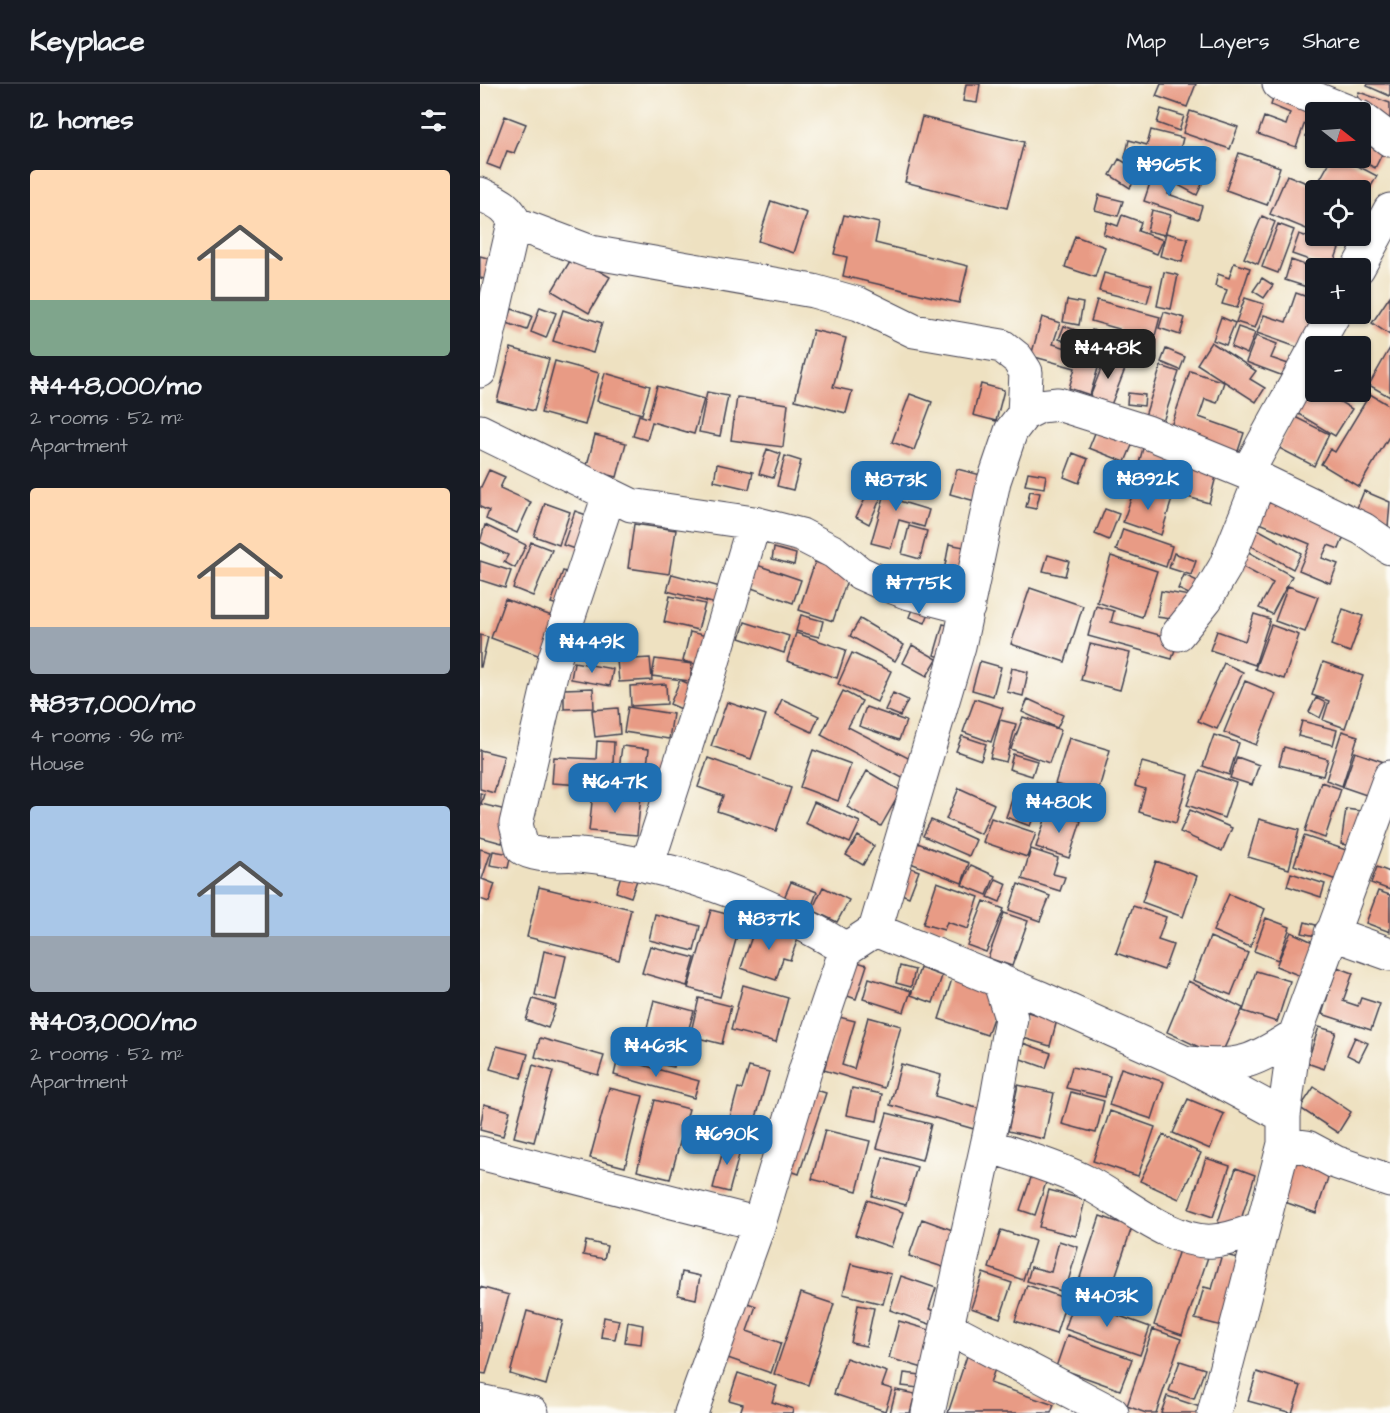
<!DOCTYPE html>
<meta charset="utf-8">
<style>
:root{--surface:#171b24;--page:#242831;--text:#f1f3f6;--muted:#9ea1a6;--line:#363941;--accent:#1f6fb2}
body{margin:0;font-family:"Architects Daughter",sans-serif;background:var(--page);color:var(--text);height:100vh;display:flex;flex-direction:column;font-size:22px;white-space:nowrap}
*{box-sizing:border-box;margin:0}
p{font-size:20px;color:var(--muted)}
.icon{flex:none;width:33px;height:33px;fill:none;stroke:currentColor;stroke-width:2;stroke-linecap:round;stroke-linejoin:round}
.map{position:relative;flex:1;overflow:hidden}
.panel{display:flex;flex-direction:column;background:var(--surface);width:480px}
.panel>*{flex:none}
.needle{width:39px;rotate:107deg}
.controls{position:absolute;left:825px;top:18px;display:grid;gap:12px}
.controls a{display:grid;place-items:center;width:66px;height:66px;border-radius:6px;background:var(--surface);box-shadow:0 2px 4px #0004;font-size:30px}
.price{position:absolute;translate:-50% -51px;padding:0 14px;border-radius:12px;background:var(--accent);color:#fff;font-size:20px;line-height:39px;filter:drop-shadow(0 2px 3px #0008)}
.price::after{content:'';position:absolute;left:50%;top:36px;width:18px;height:14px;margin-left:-9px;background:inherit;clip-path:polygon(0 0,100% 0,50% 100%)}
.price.current{background:#222;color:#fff}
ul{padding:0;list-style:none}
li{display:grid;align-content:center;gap:12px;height:318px;padding:0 30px}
li span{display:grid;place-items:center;height:186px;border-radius:6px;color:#555}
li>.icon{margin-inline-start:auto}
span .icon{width:108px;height:108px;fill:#fffc;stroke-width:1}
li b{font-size:26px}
h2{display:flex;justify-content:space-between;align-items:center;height:72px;padding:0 30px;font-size:26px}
header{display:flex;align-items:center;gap:36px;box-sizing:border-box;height:84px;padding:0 30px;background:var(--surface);border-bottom:2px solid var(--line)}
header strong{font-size:28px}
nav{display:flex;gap:33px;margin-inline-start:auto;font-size:21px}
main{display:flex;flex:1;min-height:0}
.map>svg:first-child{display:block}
.building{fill:#e89b85}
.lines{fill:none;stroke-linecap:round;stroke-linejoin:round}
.minor-casing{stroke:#413f4f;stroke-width:35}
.minor{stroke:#fff;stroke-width:33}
</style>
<header>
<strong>Keyplace</strong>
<nav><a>Map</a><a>Layers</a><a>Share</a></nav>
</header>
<main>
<section class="panel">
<h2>12 homes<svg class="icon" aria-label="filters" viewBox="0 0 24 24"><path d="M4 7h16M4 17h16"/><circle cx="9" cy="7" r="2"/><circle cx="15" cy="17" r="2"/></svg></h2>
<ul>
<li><span style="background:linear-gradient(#ffd9b3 70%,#7fa58c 0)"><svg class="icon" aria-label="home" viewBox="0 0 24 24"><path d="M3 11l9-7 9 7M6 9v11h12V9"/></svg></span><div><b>₦448,000/mo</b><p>2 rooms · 52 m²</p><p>Apartment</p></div></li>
<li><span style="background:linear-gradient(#ffd9b3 75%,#9aa5b1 0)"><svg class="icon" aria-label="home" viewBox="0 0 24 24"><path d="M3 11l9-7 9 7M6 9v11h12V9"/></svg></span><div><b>₦837,000/mo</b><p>4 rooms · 96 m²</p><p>House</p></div></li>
<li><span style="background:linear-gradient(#a9c7e8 70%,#9aa5b1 0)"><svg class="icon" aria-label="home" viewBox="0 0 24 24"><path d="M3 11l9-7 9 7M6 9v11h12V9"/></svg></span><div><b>₦403,000/mo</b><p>2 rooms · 52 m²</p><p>Apartment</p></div></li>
</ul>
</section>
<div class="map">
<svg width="910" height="1329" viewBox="0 0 910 1329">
<rect width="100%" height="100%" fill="#fdfcf7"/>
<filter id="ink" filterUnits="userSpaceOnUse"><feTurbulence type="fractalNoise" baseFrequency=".0167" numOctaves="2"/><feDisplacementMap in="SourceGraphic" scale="12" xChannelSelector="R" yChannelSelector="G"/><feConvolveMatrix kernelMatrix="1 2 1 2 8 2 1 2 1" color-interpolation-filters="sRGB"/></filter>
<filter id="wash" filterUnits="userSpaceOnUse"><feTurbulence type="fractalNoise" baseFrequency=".008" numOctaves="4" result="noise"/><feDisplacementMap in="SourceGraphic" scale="24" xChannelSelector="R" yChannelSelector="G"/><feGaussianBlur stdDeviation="1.35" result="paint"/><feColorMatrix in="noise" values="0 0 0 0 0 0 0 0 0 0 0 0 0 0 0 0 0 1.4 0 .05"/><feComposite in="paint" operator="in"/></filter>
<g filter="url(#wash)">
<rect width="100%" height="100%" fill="#eee1c1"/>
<g id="blocks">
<path class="building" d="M486,0H500L497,19L483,17Z
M681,0H716L707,23L676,12Z
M888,0H910V12L887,2Z
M796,6L832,19L816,63L778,50L784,33L806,41L810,29L791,21Z
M879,8L910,19V40L872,28Z
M681,25L704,32L699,47L677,39Z
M710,27L758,43L750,65L703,49Z
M836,30V56L826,52Z
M25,32L46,40L34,69L27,67L20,85L7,80Z
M442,33L544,58L527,124L425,98Z
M880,40L891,45L883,59L892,63L897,54L907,60L895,84L876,74H880Z
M671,46L703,54L695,86L645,74L649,56L667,61Z
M708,68L737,75L733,92L704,85Z
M759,69L800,83L787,121L746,106Z
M852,74H863L897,92L880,121V106H852L838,99Z
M639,75L660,87L650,104L630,91Z
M674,87L693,94L688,110L722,122L718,135L664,117Z
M704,88L723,98L717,111L698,101Z
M807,91L844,106H836V149L790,130Z
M619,111L643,117L638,132L615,126Z
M291,117L327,129L314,169L278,157Z
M672,126L691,131L685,151L667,147Z
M364,131L399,139L395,159L488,182L479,219L363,192L367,173L354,170Z
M642,131L661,138L658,147L683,156L677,170L623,150L627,138L638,142Z
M782,132L795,138L778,180L764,174Z
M798,140L814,146L798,189L782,183Z
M686,149L708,155L702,178L680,172Z
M819,150L859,164L852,184L812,170Z
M595,152L625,163L615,193L585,183Z
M0,172L19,177L14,197L0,194Z
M93,172L130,193L109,229L72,207Z
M811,176L836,185V206L805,196Z
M754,179L770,184L757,224L742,220L747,206L735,202L738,190L749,194Z
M684,188L698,191L691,225L677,222Z
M624,189L672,201L667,219L619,207Z
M782,194L793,201L784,214L773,207Z
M816,209L836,216V230L825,266L777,249L784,231L806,238Z
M910,212V251L892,239Z
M765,214L784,220L775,244L756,238Z
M587,216L603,219L599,241L583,238Z
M617,216L680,233L669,274L633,264L639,245L611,237Z
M60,223L76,229L66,254L51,248Z
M32,225L52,232L47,246L27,239Z
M83,226L122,239L113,269L73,257Z
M684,228L705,234L700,251L679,244Z
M562,233L580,239L573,260L621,274L610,311L589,304L595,284L551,272Z
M741,233L755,239L746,261L733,256Z
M584,242L604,249L599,262L579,255Z
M758,243L775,249L767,270L751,263Z
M333,246L366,254L353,303L372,307L366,329L315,316Z
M612,246L634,253L628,271L606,263Z
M776,252L797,260L791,274L811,281L806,293L766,278Z
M731,258L776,287L770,295L785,304L776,318L717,280Z
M31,264L69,275L54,327L17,317Z
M910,264V313L889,301Z
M686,265L705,273L700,286L681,278Z
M626,272L647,280L631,321L610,313Z
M75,277L119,289L105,341L61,329Z
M681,282L699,288L683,338L665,332Z
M710,287L744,298L737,319L725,315L719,333L764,349L756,373L688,351Z
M125,289L170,302L162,330L117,317Z
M501,300L524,306L516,337L493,331Z
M832,300L836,302V308H844L872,325L855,352L815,328Z
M177,302L224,315L214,350L172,338L167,356L153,352L159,331L168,334Z
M227,308L248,312L240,352L219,348Z
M648,309L665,311L664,322L647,320Z
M430,310L452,318L434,366L412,358Z
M890,310L910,322V351L879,403L841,380L850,365L855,368Z
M257,313L308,320L303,363L251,356Z
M815,333L849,350L834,382L799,364Z
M617,344L653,359L645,378L609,364Z
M115,351L146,359L137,393L106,385Z
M663,364L738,385L729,419L654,398Z
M287,365L301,370L293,394L279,390Z
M593,369L608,375L599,399L584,393Z
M305,372L321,377L313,406L297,402Z
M237,380L273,388L269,405L234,397Z
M443,384L455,388L448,412L436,409Z
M412,385L426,390L419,417L449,426L444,443L419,436L411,464L391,459Z
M477,385L501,391L495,417L470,410Z
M9,386L25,393L20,404L51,418L37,449L6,435L9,427L0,423V405Z
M548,388L566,391L564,404L545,401Z
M655,403L692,415L681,451L643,438Z
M390,405L402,411L389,440L376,433Z
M550,407L560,409L556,425L546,423Z
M884,407L910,418L908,443L875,429Z
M785,414L866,447L859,465L848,461L842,474L858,480L850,499L819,486L830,460L775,437Z
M65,419L90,428L79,461L54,452Z
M625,425L639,430L629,456L615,450Z
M95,427L115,434L103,468L83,461Z
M154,440L196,446L189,490L148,484Z
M5,441L46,461L35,484L24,478L28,471L0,458Z
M429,442L447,447L440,475L422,470Z
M774,443L821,469L813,485L766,459Z
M643,445L692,462L686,483L636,466Z
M51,458L72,466L53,512L33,504Z
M469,460L484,463L479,490L464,487Z
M294,464L316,470L314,481L292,475Z
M765,466L812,492L792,530L779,524L793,499L757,480Z
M694,469L716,477L711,491L689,484Z
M568,471L589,477L585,492L563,487Z
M631,472L677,487L662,533L617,518Z
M0,477L31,487L25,504L0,496Z
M335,478L369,490L353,537L319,526Z
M274,480L321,496L313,519L266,502Z
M83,487L96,491L85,523L71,519Z
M192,490L244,504L240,521L187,507Z
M704,491L720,498L713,512L698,505Z
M808,502L838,513L825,548L795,537Z
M550,504L603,522L585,578L531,560Z
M681,507L710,512L706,537L677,533Z
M190,512L225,520L218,546L184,538Z
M25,515L80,535L66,574L11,554Z
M616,522L634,527L631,538L698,556L692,575L608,552Z
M433,523L449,529L445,539L429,533Z
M863,525L883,532L870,568L851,561Z
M774,530L790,535L775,581L730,566L737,547L765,557Z
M321,531L343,537L339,553L316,547Z
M380,535L424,561L415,577L370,552Z
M265,538L309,552L304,569L260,554Z
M463,540L481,544L472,576L454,571Z
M791,541L819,551L804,595L775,585Z
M210,548L227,552L220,581L203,577Z
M316,549L366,566L357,594L307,577Z
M0,551L8,553L1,583H0Z
M610,560L650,569L640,606L601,596Z
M432,561L457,575L447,592L423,579Z
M372,569L411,587L397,618L358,600Z
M170,574L172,596L139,598L137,576Z
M175,575L212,580L210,597L172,592Z
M500,577L521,583L513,612L492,606Z
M94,578L133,585L130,602L91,595Z
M843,578L883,592L865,644L843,636L849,617L832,611Z
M744,579L763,588L737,645L718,637Z
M532,584L548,588L543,612L527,608Z
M200,596L216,603L206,627L190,620Z
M765,597L796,610L776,661L744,648Z
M186,600L187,620L151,622L150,602Z
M113,604L114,624L84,625V605Z
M363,607L382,617L368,643L438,679L428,697L341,651Z
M413,609L428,616L420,632L405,626Z
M836,614L846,619L840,634L829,628Z
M302,615L339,632L332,648L295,631Z
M495,615L523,624L511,658L483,648Z
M548,615L583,631L577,644L542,628Z
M247,618L286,631L271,675L231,662Z
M148,623L193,630L189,655L144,648Z
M386,623L426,637L419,656L379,642Z
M138,624L140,650L115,653L112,626Z
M543,633L581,646L569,679L531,665Z
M520,636L536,640L526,678L510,674Z
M822,637L857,646L853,661L818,652Z
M862,647L878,652L862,702L846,696Z
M734,651L759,659L749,691L723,682Z
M482,652L506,660L501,676L476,667Z
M589,654L630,666L617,712L575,700Z
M117,657L134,658L132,703L72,699L74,673L116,675Z
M142,662L169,665L167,681L190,684L187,707L137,701Z
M804,663L848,675L843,692L799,681Z
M0,666L24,672L14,709L0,705Z
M333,666L371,680L358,717L320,703Z
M875,668L907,679L895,714L863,703Z
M533,670L557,677L552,692L529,685Z
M757,673L779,681L772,701L750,694Z
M228,674L311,704L296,747L237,727L243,712L218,703Z
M662,678L709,691L696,739L659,728L665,705L655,702Z
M720,686L756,699L744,734L707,721Z
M387,687L421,707L401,742L367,723Z
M841,698L861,705L845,754L825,747Z
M479,704L514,720L501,750L466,735Z
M113,708L161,712L157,751L109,747Z
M0,709L4,710L1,720L30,727L22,759L0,753Z
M533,713L558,721L550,742L526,733Z
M334,718L380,738L370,759L325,739Z
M866,725L887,728L882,763L861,760Z
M710,726L752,744L742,767L700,748Z
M568,727L601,737L589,774L556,763Z
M511,734L556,749L547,773L503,758Z
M779,735L819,746L809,785L768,773Z
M451,736L496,756L489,772L443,752Z
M378,752L394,762L383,781L366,771Z
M824,752L872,768L862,798L814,781Z
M435,758L489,779L482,799L428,778Z
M0,765L11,768L2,795L15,800L9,818L0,815Z
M551,765L578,774L573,790L585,793L580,807L542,795Z
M13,767L31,770L28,784L10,781Z
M676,777L717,792L703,833L662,818Z
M491,781L515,792L507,811L482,801Z
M426,782L439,787L429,813L416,808Z
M897,783L910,788V806L891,799Z
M811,789L845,800L841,813L807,802Z
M141,791L157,796L151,813L136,808Z
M516,795L527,800L520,818L508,813Z
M311,798L337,808L331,824L304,814Z
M457,798L499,813L488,845L467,838L464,846L443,840Z
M538,800L570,812L560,837L529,826Z
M59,803L151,825L139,876L47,853Z
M343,803L369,816L357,838L332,826Z
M898,807L910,811V848L886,839Z
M749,810L785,825L770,863L733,847Z
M504,817L524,825L506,868L487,861Z
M653,822L686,833L678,856L693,861L684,886L636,869Z
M231,826L262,834L240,913L208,904Z
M524,829L548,837L532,882L508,874Z
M175,830L220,842L214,867L169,856Z
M786,834L810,843L798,876L774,867Z
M277,838L319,852L310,876L303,874L296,896L261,884Z
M825,838L843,843L840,853L822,849Z
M811,848L837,860L823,893L796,882Z
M730,853L768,869L751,911L713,896Z
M170,862L215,874L207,902L162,889Z
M64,867L86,872L76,916L55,911Z
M374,877L387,881L376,915L362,910Z
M420,882L435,886L431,903L416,899Z
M857,883L873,889L863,917L878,922L881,914L900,920L891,946L842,930Z
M440,884L462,892L453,919L431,911Z
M776,887L810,897L797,938L763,927Z
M389,894L431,907L424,928L383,915Z
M472,895L521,911L507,951L459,935Z
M708,897L763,924L740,973L687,948Z
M263,901L308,914L296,958L251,946Z
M219,914L251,922L242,960L210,952Z
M53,915L76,922L68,944L46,936Z
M174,916L214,927L206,954L167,944Z
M547,928L577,936L570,962L540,953Z
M359,933L375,937L362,981L374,985L388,933L421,942L404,1004L344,986Z
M839,943L856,948L844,985L827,979Z
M162,950L199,957L194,983L157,976Z
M875,953L888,959L879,977L867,971Z
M60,954L124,972L118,991L55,973Z
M543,959L571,969L566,984L538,974Z
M17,962L48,970L41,994L10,985Z
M138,974L219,997L214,1014L134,991Z
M421,980L461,991L455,1012L500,1025L494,1045L410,1021Z
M53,981L73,987L54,1058L34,1053Z
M269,983L289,988L270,1055L246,1049L258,1004L262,1005Z
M592,983L630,992L625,1013L586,1004Z
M641,984L684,998L672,1035L629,1021Z
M538,1001L574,1009L564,1055L528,1047Z
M834,1003L871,1028L858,1049L820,1024Z
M129,1004L163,1012L145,1083L110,1074Z
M372,1004L402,1010L397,1037L366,1031Z
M333,1005L346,1009L319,1090L305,1085Z
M591,1008L624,1017L616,1049L582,1040Z
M708,1015L744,1030L730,1065L693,1049Z
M175,1016L209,1025L190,1095L157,1087Z
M4,1020L30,1027L23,1052L0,1046Z
M630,1027L675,1043L658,1092L613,1077Z
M407,1029L451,1040L442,1076L397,1064Z
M345,1046L390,1057L377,1107L332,1095Z
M683,1051L721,1069L699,1115L660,1097Z
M246,1055L262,1060L249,1108L233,1104Z
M815,1069L852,1082L836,1129L799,1116Z
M403,1073L437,1083L426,1121L392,1112Z
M726,1074L750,1082L733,1133L709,1125Z
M555,1082L570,1087L555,1131L540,1126Z
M756,1084L775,1091L758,1145L738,1138Z
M569,1106L605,1116L596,1152L559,1143Z
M387,1116L423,1128L411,1163L375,1151Z
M620,1132L652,1143L625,1223L594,1212Z
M442,1135L478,1148L466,1184L429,1172Z
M521,1146L555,1157L543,1196L509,1184Z
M106,1157L127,1162L124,1175L103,1171Z
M579,1157L598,1163L585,1208L547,1197L551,1183L571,1188Z
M701,1160L729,1170L702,1251L674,1241Z
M742,1170L765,1176L746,1243L715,1235L724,1203L732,1205Z
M371,1180L411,1190L403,1220L363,1210Z
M202,1188L220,1192L216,1215L198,1211Z
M503,1189L532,1199L520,1234L491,1224Z
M421,1192L456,1204L449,1225L462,1229L458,1243L410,1226Z
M547,1201L587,1215L576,1250L535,1237Z
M0,1203L29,1211L6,1290L0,1289Z
M321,1209L354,1220L328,1301L294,1290Z
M595,1216L670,1243L660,1271L585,1245Z
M262,1217L276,1222L267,1247L301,1259L291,1289L242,1272Z
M378,1221L394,1224L386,1262L371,1259Z
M47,1227L83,1237L66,1301L30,1290Z
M124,1233L139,1236L135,1255L121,1253Z
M419,1237L453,1247L443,1284L409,1274Z
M148,1238L163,1241L161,1260L145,1258Z
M673,1245L701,1255L676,1329H666L647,1322Z
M587,1251L652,1275L640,1306L576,1283Z
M488,1269L517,1279L510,1299L574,1321L571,1329H468Z
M366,1274L407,1288L402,1302L412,1305L405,1327L354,1310Z
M700,1277L725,1285L714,1315L689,1307Z
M777,1288L821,1302L812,1329L768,1317Z
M258,1289L297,1302L292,1318L313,1325L312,1329H260L263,1320L249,1316Z
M424,1289L441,1291L439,1304L422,1302Z
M416,1306L435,1310L430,1329H410Z
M687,1312L723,1324L721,1329H681Z"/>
</g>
</g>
<g filter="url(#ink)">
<use href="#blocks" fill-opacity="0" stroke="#413f4f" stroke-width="1.5"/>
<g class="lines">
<g class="minor-casing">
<path id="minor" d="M799,0L869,28
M880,33L910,56
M0,110C15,117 30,122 34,139L0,287
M34,139L111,168L333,207L379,220L434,247L522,262L537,274L546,288L544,330
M878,184L910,126
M836,262L854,230
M0,347L151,421L274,439L321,451L354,468L380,489L400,498L426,508L488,524
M767,389L836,263
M129,411L74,577L36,740L42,764C57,775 82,769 100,771C123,773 146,777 168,782C239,798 304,827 366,865
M698,550L726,515L745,483L780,396
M167,782L230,588L274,439
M395,846L561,914L704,978L804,1032
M851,849L910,870
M711,979C759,985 775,977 815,951
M804,1060L827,1063L855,1078L910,1097
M507,1061C540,1073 575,1082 606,1098C642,1116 690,1160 733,1157C750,1156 766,1149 781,1144
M0,1069L279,1140
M467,1243L632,1329
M0,1317L52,1329
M211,1329L279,1140L326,984L366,865L395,846L479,562L514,397L531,347L544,330L560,322L578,320L667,348L767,389L883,445L910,464
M448,1329L515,1025L531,934L519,896
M734,1329L804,1060V1032L815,951L910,693"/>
</g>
<use href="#minor" class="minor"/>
</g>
</g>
</svg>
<div class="controls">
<a><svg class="needle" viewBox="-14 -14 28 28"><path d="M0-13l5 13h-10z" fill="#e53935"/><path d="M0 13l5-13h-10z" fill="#9ea1a6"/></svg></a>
<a><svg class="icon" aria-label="locate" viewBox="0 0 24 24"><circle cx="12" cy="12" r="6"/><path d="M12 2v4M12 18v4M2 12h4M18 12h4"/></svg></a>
<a>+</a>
<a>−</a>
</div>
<b class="price" style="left:689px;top:113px">₦965K</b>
<b class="price current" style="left:628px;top:296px">₦448K</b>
<b class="price" style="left:668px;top:427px">₦892K</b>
<b class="price" style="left:416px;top:428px">₦873K</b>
<b class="price" style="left:439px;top:531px">₦775K</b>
<b class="price" style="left:112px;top:590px">₦449K</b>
<b class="price" style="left:135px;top:730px">₦647K</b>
<b class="price" style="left:579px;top:750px">₦480K</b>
<b class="price" style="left:289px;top:867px">₦837K</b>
<b class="price" style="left:176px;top:994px">₦463K</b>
<b class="price" style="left:247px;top:1082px">₦690K</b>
<b class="price" style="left:627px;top:1244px">₦403K</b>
</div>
</main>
